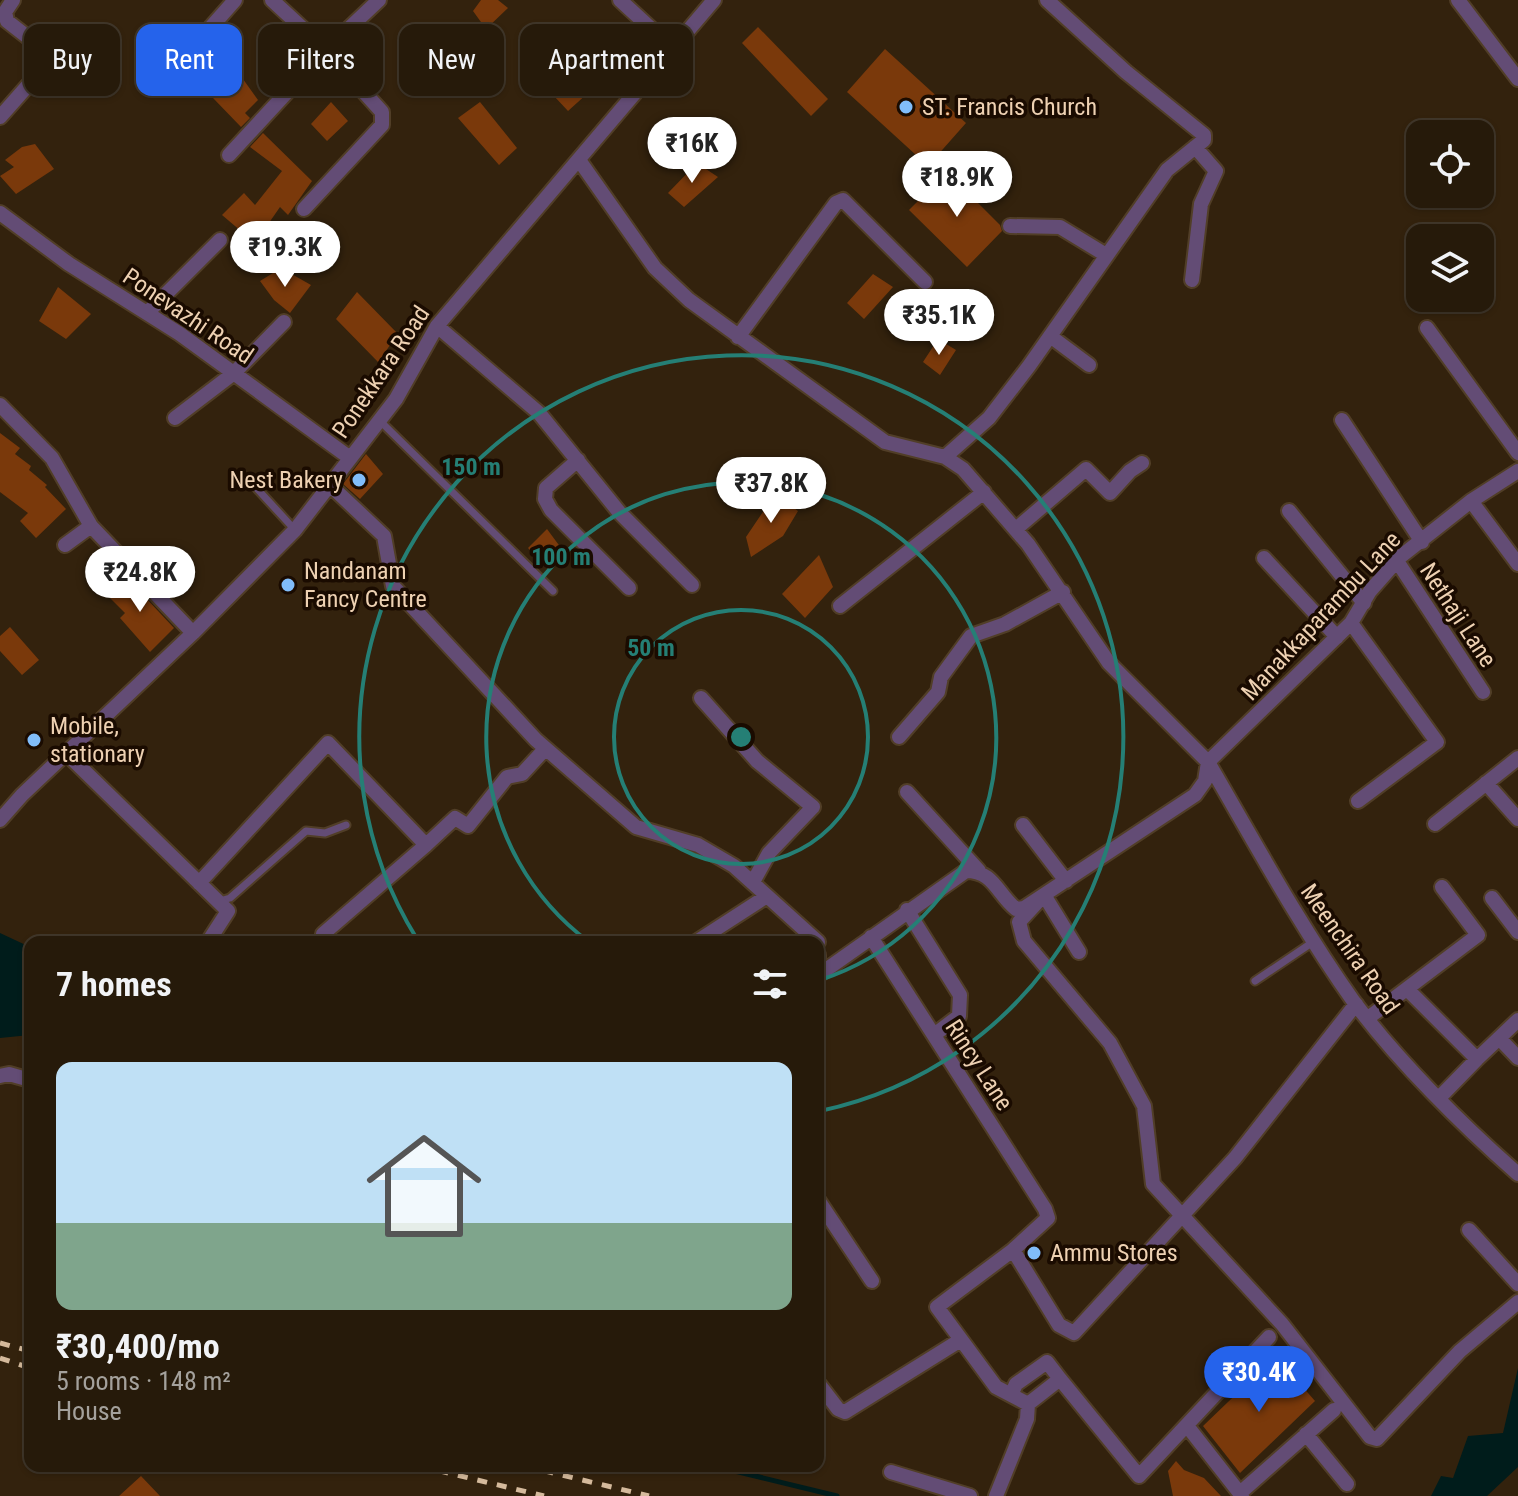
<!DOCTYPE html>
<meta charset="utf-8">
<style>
:root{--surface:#261a0a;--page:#322718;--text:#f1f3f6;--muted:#a4a19c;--line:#42382b;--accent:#2563eb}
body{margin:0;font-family:"Roboto Condensed",sans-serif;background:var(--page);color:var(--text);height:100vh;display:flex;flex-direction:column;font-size:30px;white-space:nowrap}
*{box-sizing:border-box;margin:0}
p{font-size:26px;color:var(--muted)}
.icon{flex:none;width:44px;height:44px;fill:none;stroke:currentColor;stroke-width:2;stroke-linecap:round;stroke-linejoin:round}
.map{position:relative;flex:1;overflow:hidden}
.panel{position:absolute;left:24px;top:936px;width:800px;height:536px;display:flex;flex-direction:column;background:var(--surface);border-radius:16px;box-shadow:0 2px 6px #0004,0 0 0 2px var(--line)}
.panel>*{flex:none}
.guide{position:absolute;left:24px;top:24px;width:800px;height:72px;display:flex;gap:16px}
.tools{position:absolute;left:1406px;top:120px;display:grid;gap:16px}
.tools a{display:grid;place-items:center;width:88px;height:88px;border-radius:16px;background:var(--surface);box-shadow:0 2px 6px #0004,0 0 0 2px var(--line);font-size:40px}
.price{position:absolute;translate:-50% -68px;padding:0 18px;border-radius:28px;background:#fff;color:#222;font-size:26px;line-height:52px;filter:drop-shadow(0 2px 4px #0008)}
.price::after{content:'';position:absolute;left:50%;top:48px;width:24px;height:18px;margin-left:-12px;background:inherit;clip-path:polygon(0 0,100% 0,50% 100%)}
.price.active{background:var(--accent);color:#fff}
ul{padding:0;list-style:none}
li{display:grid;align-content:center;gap:16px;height:424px;padding:0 32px}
li span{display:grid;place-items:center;height:248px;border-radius:16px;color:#555}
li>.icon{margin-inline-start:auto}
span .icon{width:144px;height:144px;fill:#fffc;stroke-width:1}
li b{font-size:34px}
h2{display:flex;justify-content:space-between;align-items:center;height:96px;padding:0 32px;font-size:34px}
.tag{padding:0 28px;border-radius:16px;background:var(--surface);box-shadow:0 2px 6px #0004,0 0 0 2px var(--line);font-size:28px;line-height:72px}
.tag.active{background:var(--accent);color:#fff}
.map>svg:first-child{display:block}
.water{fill:#001c1b}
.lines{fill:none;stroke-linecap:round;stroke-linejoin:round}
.stream{stroke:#001c1b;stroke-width:5}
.building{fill:#7a390b}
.lane-casing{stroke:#513e27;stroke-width:11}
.street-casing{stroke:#513e27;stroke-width:18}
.lane{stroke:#634c75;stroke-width:7}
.street{stroke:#634c75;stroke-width:14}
.rail{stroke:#d5ba9c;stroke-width:5;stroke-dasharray:10 10;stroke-linecap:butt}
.ring{fill:none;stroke:#257f75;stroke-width:4}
.poi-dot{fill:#81bdfa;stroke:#1a0b00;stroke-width:3}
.labels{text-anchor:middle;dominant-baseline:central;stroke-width:7;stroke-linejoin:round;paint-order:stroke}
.poi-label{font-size:24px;fill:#eed1b2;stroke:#1a0b00;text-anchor:start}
.street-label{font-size:24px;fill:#eed1b2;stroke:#1a0b00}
.centre{fill:#257f75;stroke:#1a0b00;stroke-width:4}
.ring-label{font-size:24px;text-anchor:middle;font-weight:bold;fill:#257f75;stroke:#1a0b00;stroke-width:7;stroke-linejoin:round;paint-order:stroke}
</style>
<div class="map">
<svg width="1518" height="1496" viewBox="0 0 1518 1496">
<rect width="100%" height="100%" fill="#33220d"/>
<path class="water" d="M0,933L30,947V1035L0,1038Z
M1518,1368V1467L1487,1496H1431L1441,1476L1453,1478L1468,1436L1503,1433Z"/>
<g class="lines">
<path class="stream" d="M714,1466L837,1496"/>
</g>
<path class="building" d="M481,0H498L508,8L486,29L473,11Z
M758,27L828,99L811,116L742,43Z
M885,49L966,123L928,166L847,92Z
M569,52L598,84L568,111L539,80Z
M238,72L258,100L245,113L250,118L241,127L213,98Z
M331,102L348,121L327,141L311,124Z
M480,102L517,148L499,165L458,118Z
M263,133L312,181L288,215L280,207L255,243L222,215L244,193L255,205L282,171L250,147Z
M35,144L54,169L16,194L0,176L14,167L5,160L22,147Z
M697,163L718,177L684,207L668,193Z
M947,172L1000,225L1002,231L967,267L909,210Z
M281,268L311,285L290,313L274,300L260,281Z
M873,274L893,287L864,319L847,303Z
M58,287L91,314L66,339L39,321Z
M357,292L398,334L378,362L336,319Z
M938,339L956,350L940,375L923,362Z
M0,433L20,448L15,454L31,466L29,470L47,485L45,487L66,509L36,538L20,521L28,513L0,492Z
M366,454L383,474L360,499L343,484Z
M775,494L798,511L783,536L751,557L746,537Z
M547,529L564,552L550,571L528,548Z
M819,555L833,587L805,618L782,594Z
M128,579L174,628L150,652L120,618L125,613L105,593L118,580L122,584Z
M10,627L39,660L22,675L0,651V636Z
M1276,1356L1315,1401L1240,1473L1203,1426Z
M1176,1461L1184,1470L1204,1478L1221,1496H1173L1168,1471Z
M141,1476L160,1496H119Z"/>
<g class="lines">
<g class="lane-casing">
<path id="lane" d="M379,420L553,591
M250,481L295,530
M220,901L230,898L306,831L325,833L346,825
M1255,981L1313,942"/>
</g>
<g class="street-casing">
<path id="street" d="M272,0L326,50L379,0
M620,0L671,47
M1458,0L1518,79
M205,34L235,0
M0,117L53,57L7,21L5,12L13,0
M229,155L326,50L382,112V125L304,209
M579,160L655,268L689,300L885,442L945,457L963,469L1028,544L1109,663L1208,762L1351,623L1370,591L1400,557L1471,501L1518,471
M0,213L69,264L180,334L350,458
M1010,226L1060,227L1106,255
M1192,280L1201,204L1216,171L1195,147
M147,313L220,240
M437,326L539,413L619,512L692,585
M1427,328L1518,453
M1050,336L1089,365
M738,337L836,203L843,200L925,282
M0,405L52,458L91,526
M175,418L234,373L284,322
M1342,420L1422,542
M945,457L989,418L1029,366L1167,170L1204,140V135L1126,72L1047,0
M578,460L546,488L545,499L551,510L629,588
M331,486L384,536L393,586L536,740L636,827L698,845L734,866L818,942
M1471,501L1518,564
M1289,511L1364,603
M1016,529L1086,469L1110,493L1130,471L1142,463
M65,545L91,526L193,633
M1264,558L1337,637
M1397,561L1483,692
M840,606L984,492
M1351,623L1437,742L1358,801
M701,698L757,761L813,807L769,853L753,882
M899,737L938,692L941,677L971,636L1005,624L1063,592
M67,754L228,911L208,942
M1208,762C1255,843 1300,926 1354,1002C1398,1061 1462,1125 1518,1174
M1486,783L1518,819
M907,792L979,871
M0,820L22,795L193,633L295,530L396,399L437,326L714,0
M1435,824L1518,758
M1023,825L1066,881
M426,845L455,818L468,826L507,777L522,774L545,749
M199,883L328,743L426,845L323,934
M1492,898L1518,932
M907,910L960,995L959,1016L934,1035
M871,937L1045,1209L1048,1218L1013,1250L937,1307L996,1387L1028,1404L1060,1379L1139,1476L1269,1337
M696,942L767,896
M1079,952L1044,895L1019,922L1024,941L1110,1043L1144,1106L1153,1184L1282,1324L1370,1437L1377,1439L1460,1351L1518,1302
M818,955V976
M820,974L966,871C994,871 997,894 1016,909L1024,908L1195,795L1205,781L1208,762
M1407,989L1477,1059L1518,1020
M1368,1018L1478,935L1442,887
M1499,1038L1518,1058
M0,1076L9,1074L30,1080
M1439,1098L1477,1059
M818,1200L872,1281
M1469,1230L1518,1284
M1013,1250L1059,1325L1074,1333L1235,1158L1356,1004
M818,1383L838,1409L845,1412L959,1341
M1011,1395L1016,1384L1047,1362L1060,1379
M1188,1427L1242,1496
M1306,1434L1347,1484
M891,1472L970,1496
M1240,1493L1334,1410
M996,1496L1027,1419L1028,1404"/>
</g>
<use href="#lane" class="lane"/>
<use href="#street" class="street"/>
<path class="rail" d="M0,1343L30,1351
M0,1358L30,1368
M419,1466L544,1496
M524,1466L649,1496"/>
</g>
<g class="ring">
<circle cx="741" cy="737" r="127"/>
<path d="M589 942A255 255 0 1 1 820 980"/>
<path d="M417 939A382 382 0 1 1 820 1111"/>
</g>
<g class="poi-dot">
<circle cx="906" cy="107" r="8"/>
<circle cx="359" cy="480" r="8"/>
<circle cx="288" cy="585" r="8"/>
<circle cx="34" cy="740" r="8"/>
<circle cx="1034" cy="1253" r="8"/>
</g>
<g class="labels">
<g class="poi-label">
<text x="922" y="107">ST. Francis Church</text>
<text x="343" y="480" text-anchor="end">Nest Bakery</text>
<text x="304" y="571">Nandanam<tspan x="304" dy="28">Fancy Centre</tspan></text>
<text x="50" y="726">Mobile,<tspan x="50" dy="28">stationary</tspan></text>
<text x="1050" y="1253">Ammu Stores</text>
</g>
<g class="street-label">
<text transform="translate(188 316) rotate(34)">Ponevazhi Road</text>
<text transform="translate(381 372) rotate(-56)">Ponekkara Road</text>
<text transform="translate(1458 615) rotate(57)">Nethaji Lane</text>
<text transform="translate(1321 616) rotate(-47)">Manakkaparambu Lane</text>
<text transform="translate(1350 949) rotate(55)">Meenchira Road</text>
<text transform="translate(979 1065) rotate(57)">Rincy Lane</text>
</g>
</g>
<circle cx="741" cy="737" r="12" class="centre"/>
<g class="ring-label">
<text x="471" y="475">150 m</text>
<text x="561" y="565">100 m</text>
<text x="651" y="656">50 m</text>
</g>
</svg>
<div class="tools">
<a><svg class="icon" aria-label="locate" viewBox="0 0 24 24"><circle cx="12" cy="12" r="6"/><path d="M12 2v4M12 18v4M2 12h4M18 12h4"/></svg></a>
<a><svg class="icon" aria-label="layers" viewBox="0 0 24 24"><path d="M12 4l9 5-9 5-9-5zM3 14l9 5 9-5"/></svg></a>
</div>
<b class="price" style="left:692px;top:185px">₹16K</b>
<b class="price" style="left:957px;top:219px">₹18.9K</b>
<b class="price" style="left:285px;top:289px">₹19.3K</b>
<b class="price" style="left:939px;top:357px">₹35.1K</b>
<b class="price" style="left:771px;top:525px">₹37.8K</b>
<b class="price" style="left:140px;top:614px">₹24.8K</b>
<b class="price active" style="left:1259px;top:1414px">₹30.4K</b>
<div class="guide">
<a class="tag">Buy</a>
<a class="tag active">Rent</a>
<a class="tag">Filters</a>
<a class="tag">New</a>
<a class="tag">Apartment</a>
</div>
<section class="panel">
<h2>7 homes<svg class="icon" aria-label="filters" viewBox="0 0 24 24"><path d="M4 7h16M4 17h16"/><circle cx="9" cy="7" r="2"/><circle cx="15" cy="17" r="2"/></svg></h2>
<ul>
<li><span style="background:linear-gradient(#bfe0f5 65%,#7fa58c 0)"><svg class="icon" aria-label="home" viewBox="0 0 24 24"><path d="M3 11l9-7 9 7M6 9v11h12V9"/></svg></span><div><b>₹30,400/mo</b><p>5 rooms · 148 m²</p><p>House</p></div></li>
</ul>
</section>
</div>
